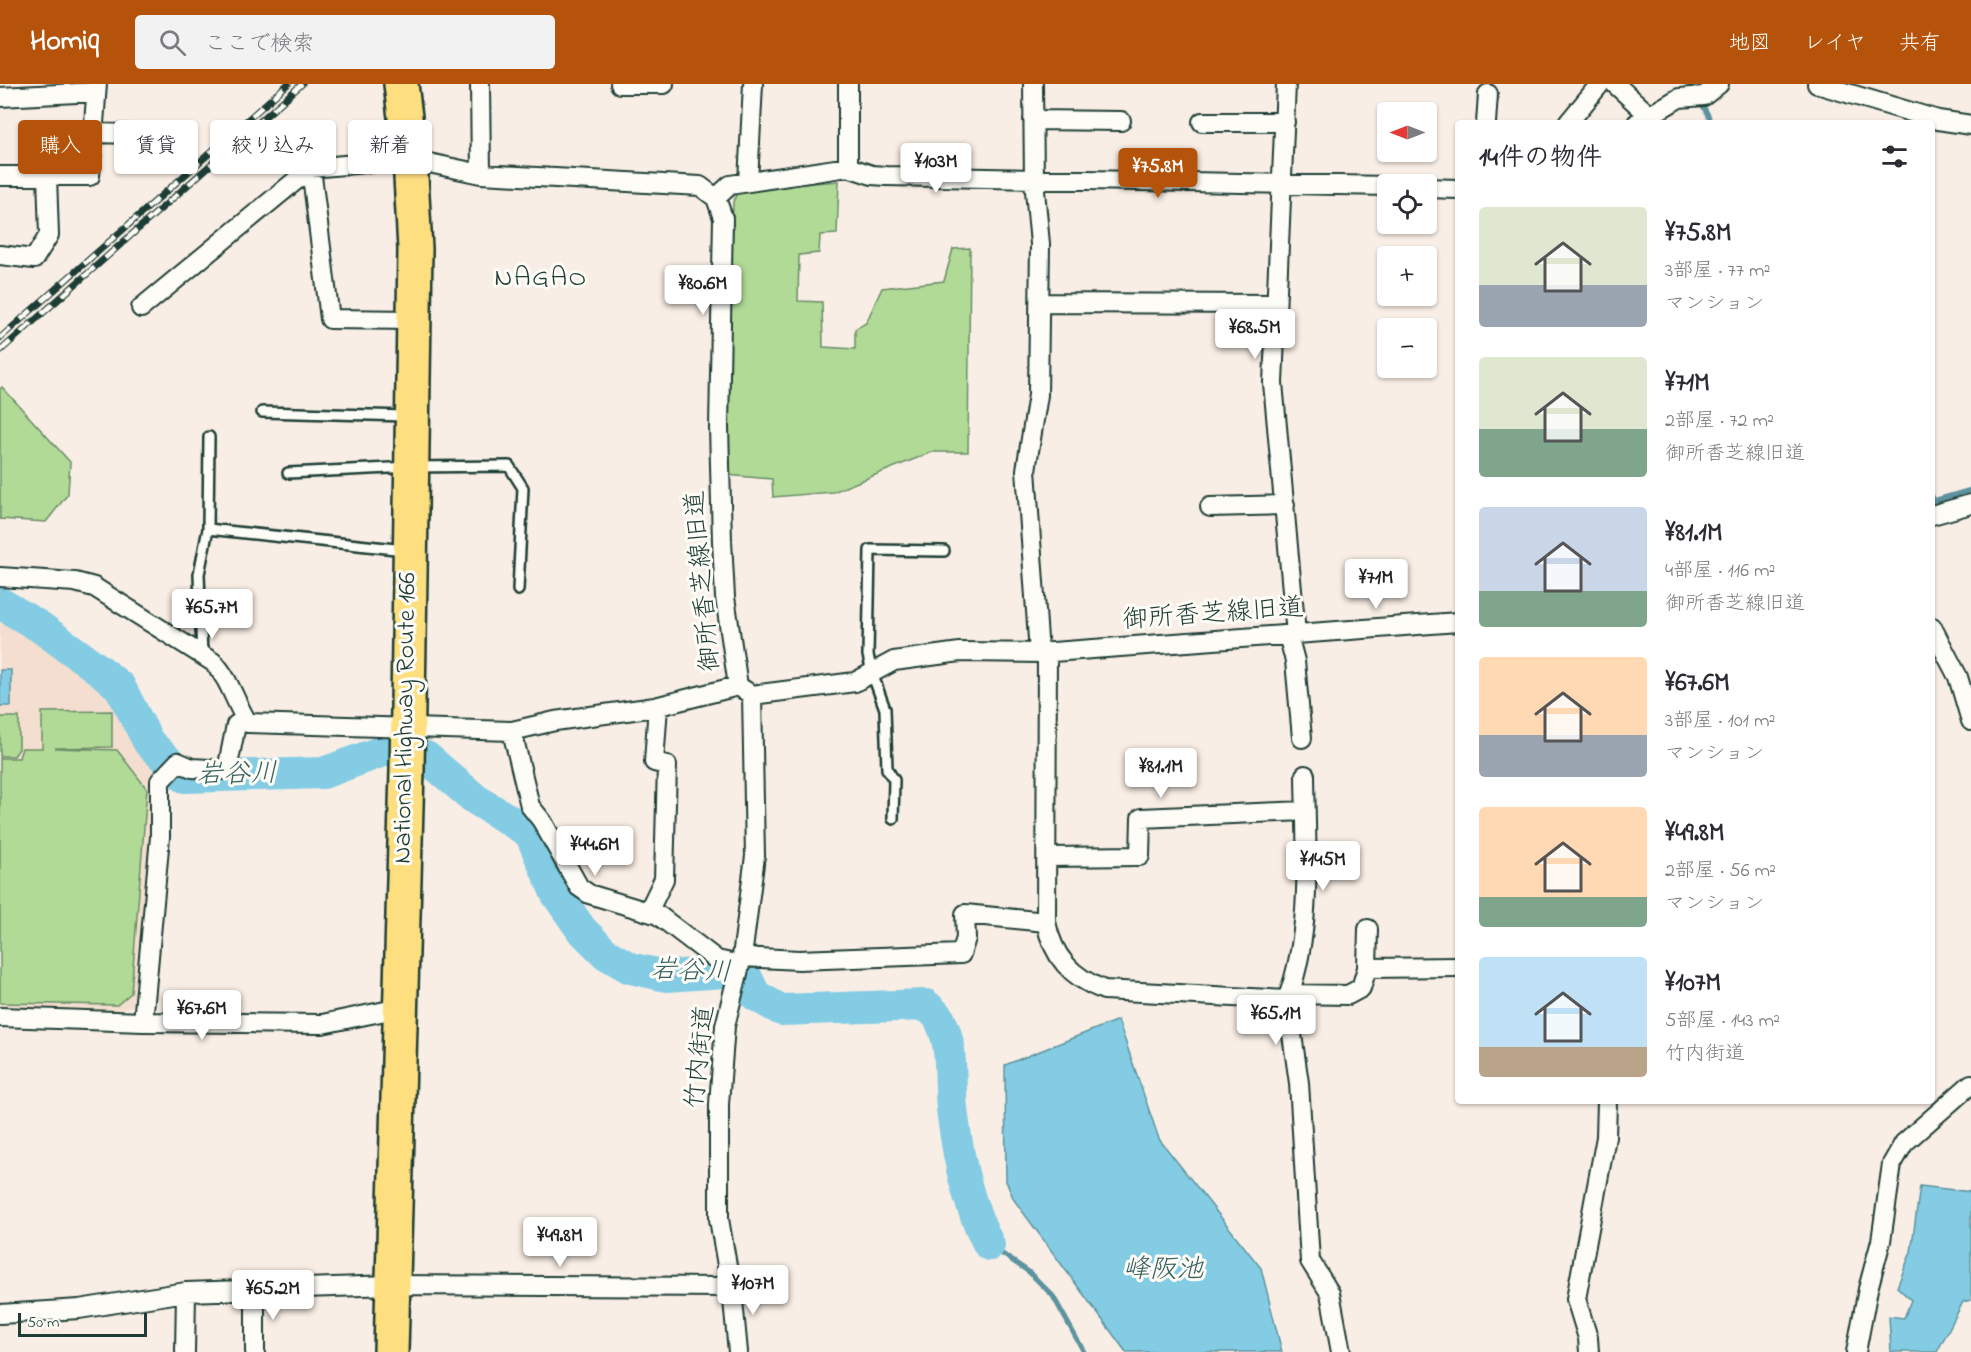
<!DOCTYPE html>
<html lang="ja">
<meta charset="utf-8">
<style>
:root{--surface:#fff;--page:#f2f2f3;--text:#2b2b33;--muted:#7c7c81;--accent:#b45309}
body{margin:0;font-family:"Indie Flower","Klee One",sans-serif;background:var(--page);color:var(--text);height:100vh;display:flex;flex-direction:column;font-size:22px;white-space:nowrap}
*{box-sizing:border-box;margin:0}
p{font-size:20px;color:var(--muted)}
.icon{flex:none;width:33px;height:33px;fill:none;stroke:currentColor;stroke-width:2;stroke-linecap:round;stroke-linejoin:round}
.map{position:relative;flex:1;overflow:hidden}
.sheet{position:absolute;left:1455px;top:36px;width:480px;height:984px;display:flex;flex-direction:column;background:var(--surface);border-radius:6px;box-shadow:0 2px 4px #0004}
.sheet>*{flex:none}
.guide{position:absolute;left:18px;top:36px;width:570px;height:54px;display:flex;gap:12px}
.needle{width:39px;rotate:270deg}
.controls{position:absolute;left:1377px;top:18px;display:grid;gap:12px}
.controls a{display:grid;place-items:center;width:60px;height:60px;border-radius:6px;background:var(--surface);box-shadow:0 2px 4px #0004;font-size:30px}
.scale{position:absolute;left:18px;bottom:15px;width:129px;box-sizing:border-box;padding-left:6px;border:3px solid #1f3d34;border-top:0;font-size:16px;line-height:21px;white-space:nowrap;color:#1f3d34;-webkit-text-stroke:4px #fdfcf7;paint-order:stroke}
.price{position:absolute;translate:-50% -51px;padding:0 14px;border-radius:6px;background:#fff;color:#222;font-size:20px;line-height:39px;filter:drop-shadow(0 2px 3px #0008)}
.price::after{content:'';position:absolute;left:50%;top:36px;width:18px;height:14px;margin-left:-9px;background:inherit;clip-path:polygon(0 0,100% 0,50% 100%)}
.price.on{background:var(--accent);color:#fff}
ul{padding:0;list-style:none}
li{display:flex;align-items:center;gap:18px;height:150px;padding:0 24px}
li span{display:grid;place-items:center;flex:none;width:168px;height:120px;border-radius:6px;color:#555}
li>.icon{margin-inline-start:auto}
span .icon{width:72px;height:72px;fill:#fffc;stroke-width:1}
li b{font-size:26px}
h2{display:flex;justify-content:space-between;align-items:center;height:72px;padding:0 24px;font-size:26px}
.chip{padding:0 21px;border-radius:6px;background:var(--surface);box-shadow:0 2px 4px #0004;font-size:21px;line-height:54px}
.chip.on{background:var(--accent);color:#fff}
header{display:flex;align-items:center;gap:36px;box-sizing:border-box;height:84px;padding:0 30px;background:var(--accent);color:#fff}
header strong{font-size:28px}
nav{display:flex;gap:33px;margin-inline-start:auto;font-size:21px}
.search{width:420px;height:54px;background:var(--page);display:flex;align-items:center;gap:15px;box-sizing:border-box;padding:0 21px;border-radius:6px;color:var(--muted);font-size:22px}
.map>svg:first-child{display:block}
.built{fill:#f4decf}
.green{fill:#b1da97;stroke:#688c66;stroke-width:1.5}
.water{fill:#83cce4;stroke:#5b939e;stroke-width:1.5}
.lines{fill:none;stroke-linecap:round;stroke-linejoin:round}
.stream{stroke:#5b939e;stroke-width:5}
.river{stroke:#83cce4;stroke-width:32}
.lane-casing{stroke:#1f3d34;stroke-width:14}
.street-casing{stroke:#1f3d34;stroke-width:22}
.highway-casing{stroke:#1f3d34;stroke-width:38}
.lane{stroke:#fdfcf7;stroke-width:9}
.street{stroke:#fdfcf7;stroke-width:18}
.highway{stroke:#fedf80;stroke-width:33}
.rail-casing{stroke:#1f3d34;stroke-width:7}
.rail{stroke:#fdfcf7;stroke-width:4.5;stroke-dasharray:14;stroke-linecap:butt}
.labels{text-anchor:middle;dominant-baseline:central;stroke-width:6;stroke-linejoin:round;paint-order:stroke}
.street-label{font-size:26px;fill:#1f3d34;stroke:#fdfcf7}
.neighbourhood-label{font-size:27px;letter-spacing:1.5px;fill:#1f3d34;stroke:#fdfcf7}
.water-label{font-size:27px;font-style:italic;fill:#386160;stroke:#fdfcf7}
</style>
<header>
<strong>Homiq</strong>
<div class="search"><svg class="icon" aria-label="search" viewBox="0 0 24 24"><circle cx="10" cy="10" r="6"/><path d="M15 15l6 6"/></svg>ここで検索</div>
<nav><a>地図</a><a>レイヤ</a><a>共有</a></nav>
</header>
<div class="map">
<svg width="1971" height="1268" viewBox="0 0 1971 1268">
<rect width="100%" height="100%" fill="#f9eee5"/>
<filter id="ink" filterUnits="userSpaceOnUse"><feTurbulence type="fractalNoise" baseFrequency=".0167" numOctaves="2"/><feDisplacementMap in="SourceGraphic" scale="12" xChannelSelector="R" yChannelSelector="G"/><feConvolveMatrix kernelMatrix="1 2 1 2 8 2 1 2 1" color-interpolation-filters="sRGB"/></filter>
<g filter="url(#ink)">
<path class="built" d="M0,525L107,601L153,682L154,767L140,920L117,926L0,925Z"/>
<path class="green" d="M839,97L837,150L820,151L819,169L799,171L798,217L822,218L823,263L855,265V245L866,239L882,204L944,197L953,165L970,164L968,368H932L833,408L773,413L772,395L726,391L733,118L739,105Z
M2,303L70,378L68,410L46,438L0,435V305Z
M112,627V663L55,664L117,666L147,705L131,909L117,921L0,919V674H19L22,664H42V628Z
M0,633H19V665L14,672H0Z"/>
<path class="water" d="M0,586H11V622H0Z
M1118,936L1159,1055L1261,1184L1282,1268H1126L1014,1116L1006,1097L1005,981Z
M1920,1102L1971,1108V1216L1963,1218L1937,1268H1891L1889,1232L1904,1234L1911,1216L1897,1203L1911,1168Z"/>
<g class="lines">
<path class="stream" d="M1689,0L1696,8
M1700,16L1712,39
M1932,412L1933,417L1971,406
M989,1161L1029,1188L1053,1212L1084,1268"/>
<path class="river" d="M0,519L40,543L101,587L120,603L149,659L185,693L323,689L391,664L426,673L475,715L530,749L556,809L581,845L606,870L630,884L666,892L725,888L745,890L755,911L781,926L926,921C931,926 939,932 941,938C955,967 948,1002 953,1033C959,1078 968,1121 989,1161"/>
<g class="lane-casing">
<path id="lane" d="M262,328L406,332
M288,389L411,383L509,382L523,404L518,506
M208,445L405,466
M202,572L199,490L208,445L209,353
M893,735L894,696L887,685L885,625L872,589L868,571L870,466L944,467"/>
</g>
<g class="street-casing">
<path id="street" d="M480,0L481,90
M620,0H664
M1033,0L1034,96L1040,160L1038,311L1026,386L1039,569
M1286,0L1273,299L1296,550
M1615,0L1649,31
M1817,0L1938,36L1971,41
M0,13L96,8
M1033,36L1121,37
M1202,38H1285
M1486,39L1488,10
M1568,39L1600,0
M1637,39L1679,14L1704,12L1719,0
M93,49L174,51
M848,83L872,91L886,92L1388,102
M311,84L330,235L414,236
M0,92H90L97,0
M748,98L753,0
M1426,104L1458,105
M716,114L730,101L848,83V0
M0,171L34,175L49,151L47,92
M1040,219L1276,220
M141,224L311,84L410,75L481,90L700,102L716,114L723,134L719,343L722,457L725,513L738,602L752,611L855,598L894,577L960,568L1039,569L1458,538
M1210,423L1285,421
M1932,431L1971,420
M0,493L75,498L94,503L213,578C230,595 235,619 248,639L512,647L555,637L655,623L738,602
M1932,543L1958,593L1971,637
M1288,551L1295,577L1302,654
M1047,568L1046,838C1053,873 1071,893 1104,906L1287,916L1299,999L1310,1177L1330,1209L1341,1268
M512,647L530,722L542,737L579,803L589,810L658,831L717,876L740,881
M1047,773L1140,772L1141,734L1305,727
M648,828L664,795L667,681L654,678L658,622
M742,873L799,876L961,870L966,854L965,830L1046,838
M1367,884L1458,883
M1289,910L1348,911L1361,904L1367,884L1368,845
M1287,916C1313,847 1306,765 1305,691
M0,933L143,938L322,940L400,924
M143,938L160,753V697L178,678L192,684L227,686L236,641L245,635
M255,1206V1268
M0,1230L79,1225L186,1208L391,1201L730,1203
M185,1268L186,1208
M738,1268L733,1216L719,1135V1020L725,942L742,873L755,772L752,611
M1589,1268L1588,1254L1576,1215L1606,1053L1607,1017
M1856,1268L1868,1205L1881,1157L1892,1080L1904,1059L1971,1000"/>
</g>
<g class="highway-casing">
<path id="highway" d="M391,1268L407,686L415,165L410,75L401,0"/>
</g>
<use href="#lane" class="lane"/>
<use href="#street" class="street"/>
<use href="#highway" class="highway"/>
<g class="rail-casing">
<path id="rail" d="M0,254L288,0
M0,267L302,0"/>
</g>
<use href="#rail" class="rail"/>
</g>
</g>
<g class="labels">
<g class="street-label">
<text transform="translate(704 497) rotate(-95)">御所香芝線旧道</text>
<text transform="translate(1213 531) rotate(-4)">御所香芝線旧道</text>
<text transform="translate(406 634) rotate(-89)">National Highway Route 166</text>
<text transform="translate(701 973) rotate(-84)">竹内街道</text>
</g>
<g class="neighbourhood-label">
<text x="541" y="194">NAGAO</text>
</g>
<g class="water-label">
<text transform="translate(237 691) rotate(-1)">岩谷川</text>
<text transform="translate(691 888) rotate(2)">岩谷川</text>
<text x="1163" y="1186">峰阪池</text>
</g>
</g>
</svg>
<div class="controls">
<a><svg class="needle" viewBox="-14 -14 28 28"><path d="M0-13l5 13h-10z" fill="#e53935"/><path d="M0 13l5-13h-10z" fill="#7c7c81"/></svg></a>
<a><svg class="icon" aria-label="locate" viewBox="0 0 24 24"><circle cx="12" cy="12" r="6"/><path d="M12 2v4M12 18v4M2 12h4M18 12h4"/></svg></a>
<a>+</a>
<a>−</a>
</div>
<div class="scale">50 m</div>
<b class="price" style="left:936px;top:110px">¥103M</b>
<b class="price on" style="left:1158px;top:115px">¥75.8M</b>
<b class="price" style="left:703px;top:232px">¥80.6M</b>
<b class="price" style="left:1255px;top:276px">¥68.5M</b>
<b class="price" style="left:1376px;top:526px">¥71M</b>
<b class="price" style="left:212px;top:556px">¥65.7M</b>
<b class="price" style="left:1161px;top:715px">¥81.1M</b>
<b class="price" style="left:595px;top:793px">¥44.6M</b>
<b class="price" style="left:1323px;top:808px">¥145M</b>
<b class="price" style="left:202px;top:957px">¥67.6M</b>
<b class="price" style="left:1276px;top:962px">¥65.1M</b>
<b class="price" style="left:560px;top:1184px">¥49.8M</b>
<b class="price" style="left:753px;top:1232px">¥107M</b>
<b class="price" style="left:273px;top:1237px">¥65.2M</b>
<div class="guide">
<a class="chip on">購入</a>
<a class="chip">賃貸</a>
<a class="chip">絞り込み</a>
<a class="chip">新着</a>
</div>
<section class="sheet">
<h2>14件の物件<svg class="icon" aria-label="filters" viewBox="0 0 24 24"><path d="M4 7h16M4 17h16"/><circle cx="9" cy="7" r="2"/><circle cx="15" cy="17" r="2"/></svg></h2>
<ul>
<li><span style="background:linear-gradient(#dfe7d0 65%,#9aa5b1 0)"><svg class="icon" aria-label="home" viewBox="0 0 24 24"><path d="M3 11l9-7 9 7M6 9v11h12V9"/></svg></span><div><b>¥75.8M</b><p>3部屋 · 77 m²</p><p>マンション</p></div></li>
<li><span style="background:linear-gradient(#dfe7d0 60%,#7fa58c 0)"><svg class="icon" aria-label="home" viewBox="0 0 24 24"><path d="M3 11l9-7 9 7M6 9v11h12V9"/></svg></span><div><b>¥71M</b><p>2部屋 · 72 m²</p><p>御所香芝線旧道</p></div></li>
<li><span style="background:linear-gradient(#c9d6e8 70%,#7fa58c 0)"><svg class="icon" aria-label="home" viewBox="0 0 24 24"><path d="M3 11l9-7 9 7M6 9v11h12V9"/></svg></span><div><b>¥81.1M</b><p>4部屋 · 116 m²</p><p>御所香芝線旧道</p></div></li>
<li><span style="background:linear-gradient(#ffd9b3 65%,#9aa5b1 0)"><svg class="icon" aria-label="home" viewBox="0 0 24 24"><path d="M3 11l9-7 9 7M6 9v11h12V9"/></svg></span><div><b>¥67.6M</b><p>3部屋 · 101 m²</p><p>マンション</p></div></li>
<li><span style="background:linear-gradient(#ffd9b3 75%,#7fa58c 0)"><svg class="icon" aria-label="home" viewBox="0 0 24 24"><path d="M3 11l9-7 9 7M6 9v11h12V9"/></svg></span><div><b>¥49.8M</b><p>2部屋 · 56 m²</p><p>マンション</p></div></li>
<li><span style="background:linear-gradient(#bfe0f5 75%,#b9a48a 0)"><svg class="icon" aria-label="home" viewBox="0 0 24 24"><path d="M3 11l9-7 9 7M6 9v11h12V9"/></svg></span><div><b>¥107M</b><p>5部屋 · 143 m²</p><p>竹内街道</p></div></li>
</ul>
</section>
</div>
